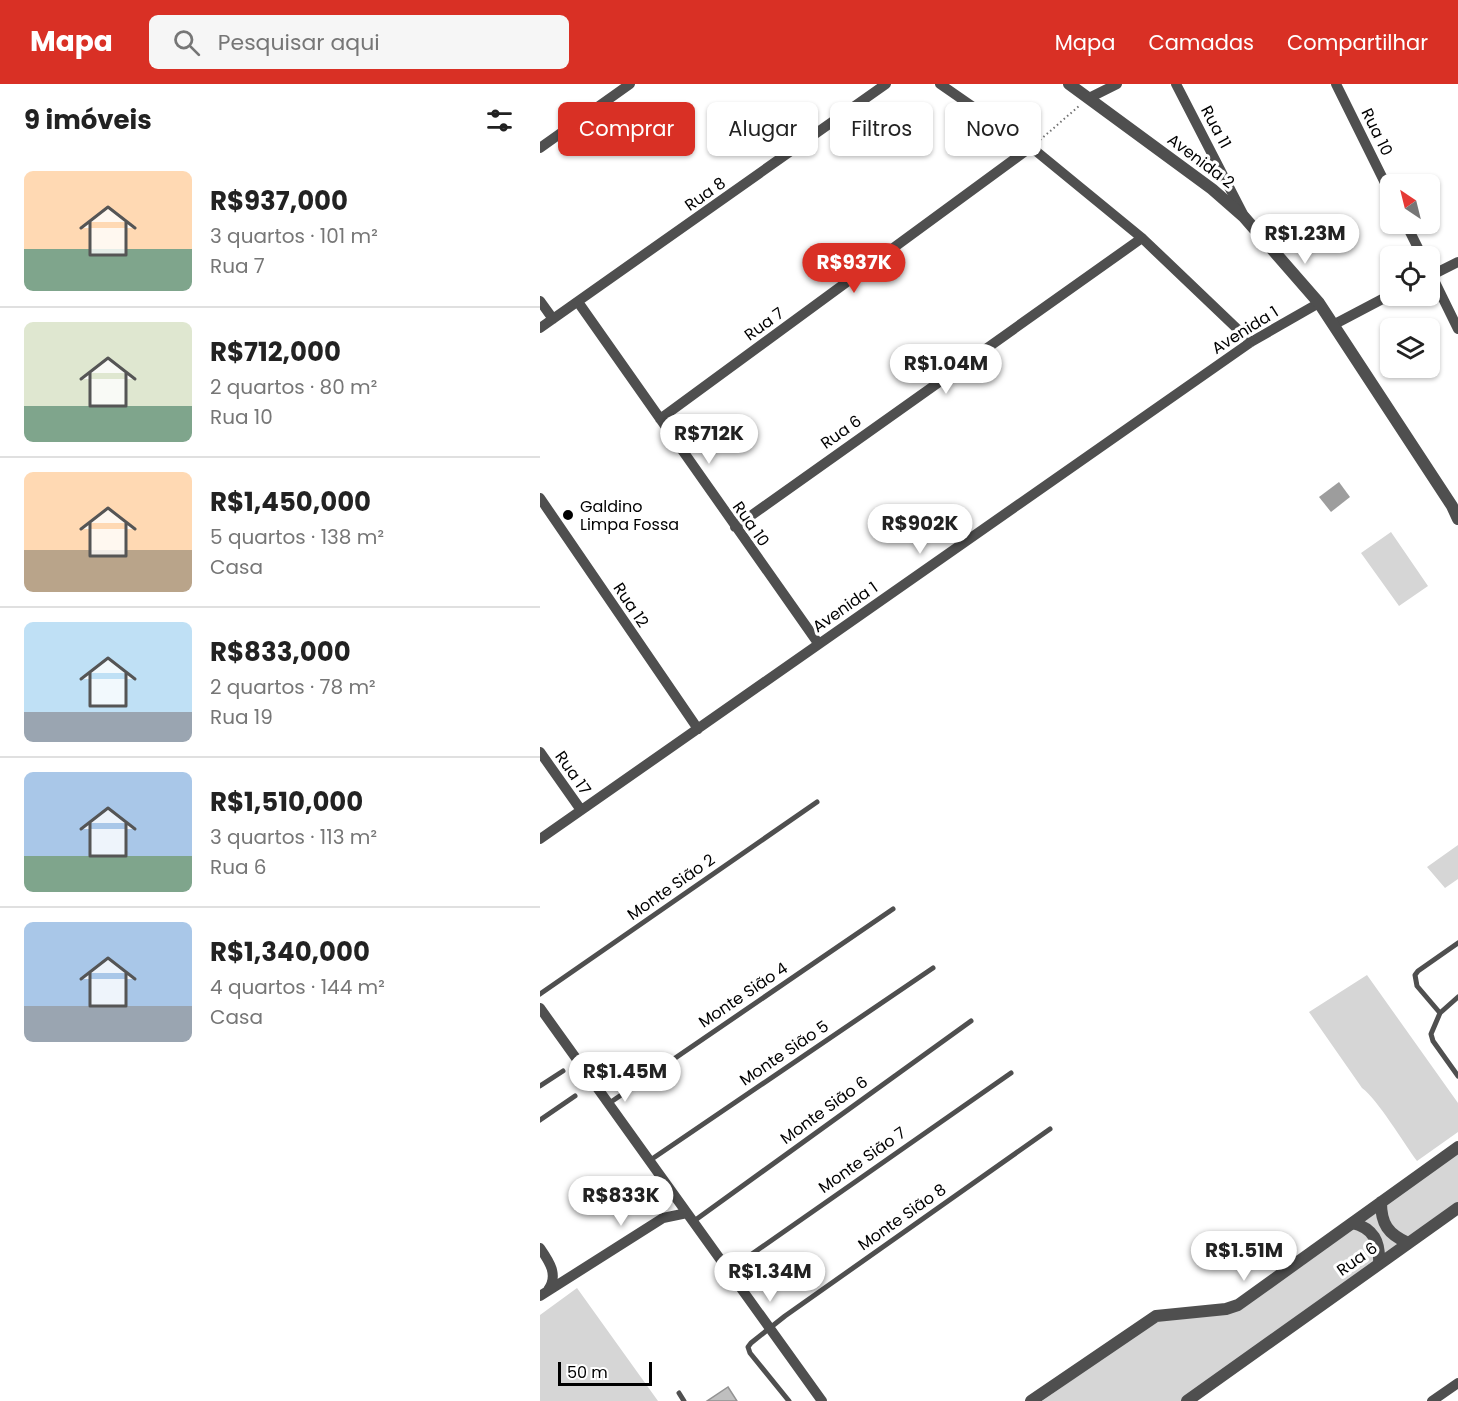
<!DOCTYPE html>
<html lang="pt">
<meta charset="utf-8">
<style>
:root{--surface:#fff;--page:#f6f6f6;--text:#222;--muted:#767676;--line:#e0e0e0;--accent:#d93025}
body{margin:0;font-family:Poppins,sans-serif;background:var(--page);color:var(--text);height:100vh;display:flex;flex-direction:column;font-size:22px;white-space:nowrap}
*{box-sizing:border-box;margin:0}
p{font-size:20px;color:var(--muted)}
.icon{flex:none;width:33px;height:33px;fill:none;stroke:currentColor;stroke-width:2;stroke-linecap:round;stroke-linejoin:round}
.map{position:relative;flex:1;overflow:hidden}
.sheet{display:flex;flex-direction:column;background:var(--surface);width:540px}
.sheet>*{flex:none}
.banner{position:absolute;left:18px;top:18px;width:570px;height:54px;display:flex;gap:12px}
.needle{width:39px;rotate:325deg}
.fabs{position:absolute;left:840px;top:90px;display:grid;gap:12px}
.fabs a{display:grid;place-items:center;width:60px;height:60px;border-radius:9px;background:var(--surface);box-shadow:0 2px 4px #0004;font-size:30px}
.scale{position:absolute;left:18px;bottom:15px;width:94px;box-sizing:border-box;padding-left:6px;border:3px solid #000;border-top:0;font-size:16px;line-height:21px;white-space:nowrap;color:#000;-webkit-text-stroke:4px #fff;paint-order:stroke}
.price{position:absolute;translate:-50% -51px;padding:0 14px;border-radius:21px;background:#fff;color:#222;font-size:20px;line-height:39px;filter:drop-shadow(0 2px 3px #0008)}
.price::after{content:'';position:absolute;left:50%;top:36px;width:18px;height:14px;margin-left:-9px;background:inherit;clip-path:polygon(0 0,100% 0,50% 100%)}
.price.on{background:var(--accent);color:#fff}
ul{padding:0;list-style:none}
li{display:flex;align-items:center;gap:18px;height:150px;padding:0 24px}
li+li{border-top:2px solid var(--line)}
li span{display:grid;place-items:center;flex:none;width:168px;height:120px;border-radius:9px;color:#555}
li>.icon{margin-inline-start:auto}
span .icon{width:72px;height:72px;fill:#fffc;stroke-width:1}
li b{font-size:26px}
h2{display:flex;justify-content:space-between;align-items:center;height:72px;padding:0 24px;font-size:26px}
.tag{padding:0 21px;border-radius:9px;background:var(--surface);box-shadow:0 2px 4px #0004;font-size:21px;line-height:54px}
.tag.on{background:var(--accent);color:#fff}
header{display:flex;align-items:center;gap:36px;box-sizing:border-box;height:84px;padding:0 30px;background:var(--accent);color:#fff}
header strong{font-size:28px}
nav{display:flex;gap:33px;margin-inline-start:auto;font-size:21px}
.search{width:420px;height:54px;background:var(--page);display:flex;align-items:center;gap:15px;box-sizing:border-box;padding:0 21px;border-radius:9px;color:var(--muted);font-size:22px}
main{display:flex;flex:1;min-height:0}
.map>svg:first-child{display:block}
.green{fill:#d6d6d6}
.water{fill:#9d9d9d}
.building{fill:#bfbfbf;stroke:#939393;stroke-width:1.5}
.lines{fill:none;stroke-linecap:round;stroke-linejoin:round}
.path{stroke:#717171;stroke-width:2;stroke-dasharray:1.5 3;stroke-linecap:butt}
.service{stroke:#4f4f4f;stroke-width:5}
.minor{stroke:#4f4f4f;stroke-width:10}
.tertiary{stroke:#4f4f4f;stroke-width:12}
.poi-dot{fill:#000;stroke:#fff;stroke-width:2}
.labels{text-anchor:middle;dominant-baseline:central;stroke-width:6;stroke-linejoin:round;paint-order:stroke}
.street-label{font-size:16px;fill:#000;stroke:#fff}
.poi-label{font-size:16px;fill:#000;stroke:#fff;text-anchor:start}
</style>
<header>
<strong>Mapa</strong>
<div class="search"><svg class="icon" aria-label="search" viewBox="0 0 24 24"><circle cx="10" cy="10" r="6"/><path d="M15 15l6 6"/></svg>Pesquisar aqui</div>
<nav><a>Mapa</a><a>Camadas</a><a>Compartilhar</a></nav>
</header>
<main>
<section class="sheet">
<h2>9 imóveis<svg class="icon" aria-label="filters" viewBox="0 0 24 24"><path d="M4 7h16M4 17h16"/><circle cx="9" cy="7" r="2"/><circle cx="15" cy="17" r="2"/></svg></h2>
<ul>
<li><span style="background:linear-gradient(#ffd9b3 65%,#7fa58c 0)"><svg class="icon" aria-label="home" viewBox="0 0 24 24"><path d="M3 11l9-7 9 7M6 9v11h12V9"/></svg></span><div><b>R$937,000</b><p>3 quartos · 101 m²</p><p>Rua 7</p></div></li>
<li><span style="background:linear-gradient(#dfe7d0 70%,#7fa58c 0)"><svg class="icon" aria-label="home" viewBox="0 0 24 24"><path d="M3 11l9-7 9 7M6 9v11h12V9"/></svg></span><div><b>R$712,000</b><p>2 quartos · 80 m²</p><p>Rua 10</p></div></li>
<li><span style="background:linear-gradient(#ffd9b3 65%,#b9a48a 0)"><svg class="icon" aria-label="home" viewBox="0 0 24 24"><path d="M3 11l9-7 9 7M6 9v11h12V9"/></svg></span><div><b>R$1,450,000</b><p>5 quartos · 138 m²</p><p>Casa</p></div></li>
<li><span style="background:linear-gradient(#bfe0f5 75%,#9aa5b1 0)"><svg class="icon" aria-label="home" viewBox="0 0 24 24"><path d="M3 11l9-7 9 7M6 9v11h12V9"/></svg></span><div><b>R$833,000</b><p>2 quartos · 78 m²</p><p>Rua 19</p></div></li>
<li><span style="background:linear-gradient(#a9c7e8 70%,#7fa58c 0)"><svg class="icon" aria-label="home" viewBox="0 0 24 24"><path d="M3 11l9-7 9 7M6 9v11h12V9"/></svg></span><div><b>R$1,510,000</b><p>3 quartos · 113 m²</p><p>Rua 6</p></div></li>
<li><span style="background:linear-gradient(#a9c7e8 70%,#9aa5b1 0)"><svg class="icon" aria-label="home" viewBox="0 0 24 24"><path d="M3 11l9-7 9 7M6 9v11h12V9"/></svg></span><div><b>R$1,340,000</b><p>4 quartos · 144 m²</p><p>Casa</p></div></li>
</ul>
</section>
<div class="map">
<svg width="918" height="1317" viewBox="0 0 918 1317">
<rect width="100%" height="100%" fill="#fff"/>
<path class="green" d="M851,448L888,502L859,522L821,469Z
M918,761V795L905,804L887,783Z
M827,891L918,1019V1048L877,1077C863,1058 838,1016 822,1004L769,928Z
M918,1068V1127L650,1317H502L616,1237L699,1223Z
M37,1204L118,1317H0V1231Z"/>
<path class="water" d="M799,398L810,413L791,428L779,413Z"/>
<path class="building" d="M188,1303L197,1317H167Z"/>
<g class="lines">
<path class="path" d="M500,56L539,22"/>
<path class="service" d="M918,859L878,887L875,891L877,902L900,929L918,913
M0,910L277,718
M900,929L891,950L893,957L918,992
M0,1002L23,987
M68,1020L353,825
M0,1036L35,1012
M109,1077L393,884
M154,1137L431,937
M189,1186L471,989
M139,1309L144,1317
M249,1317L210,1269L208,1263L211,1259L245,1232L510,1045"/>
<path class="minor" d="M400,0L491,63L602,154L711,258
M636,0L704,132
M796,0L850,109
M549,14L577,0
M0,64L90,0
M866,140L882,172
M890,188L918,245
M890,192L918,178
M0,217L13,235
M38,218L278,559
M793,241L850,211
M0,244L346,0
M120,335L491,63
M0,414L158,645
M195,443L602,154
M0,668L41,726
M0,755L711,258L779,219
M0,924L147,1129
M0,1164C9,1177 19,1191 8,1206
M0,1212L123,1134L147,1129L282,1317
M892,1317L918,1299"/>
<path class="tertiary" d="M529,0L672,105L704,133L779,219L912,422L918,435
M841,1118C841,1140 848,1150 868,1159
M812,1139C834,1144 840,1158 839,1179
M491,1317L616,1232L686,1225L698,1221L918,1063
M647,1317L918,1124"/>
</g>
<circle class="poi-dot" cx="28" cy="431" r="6"/>
<g class="labels">
<g class="street-label">
<text transform="translate(676 43) rotate(62)">Rua 11</text>
<text transform="translate(837 48) rotate(64)">Rua 10</text>
<text transform="translate(661 77) rotate(37)">Avenida 2</text>
<text transform="translate(165 110) rotate(-35)">Rua 8</text>
<text transform="translate(224 240) rotate(-36)">Rua 7</text>
<text transform="translate(705 246) rotate(-32)">Avenida 1</text>
<text transform="translate(301 348) rotate(-35)">Rua 6</text>
<text transform="translate(211 440) rotate(55)">Rua 10</text>
<text transform="translate(91 521) rotate(56)">Rua 12</text>
<text transform="translate(305 523) rotate(-35)">Avenida 1</text>
<text transform="translate(33 689) rotate(55)">Rua 17</text>
<text transform="translate(131 803) rotate(-35)">Monte Sião 2</text>
<text transform="translate(203 911) rotate(-34)">Monte Sião 4</text>
<text transform="translate(244 969) rotate(-34)">Monte Sião 5</text>
<text transform="translate(284 1026) rotate(-36)">Monte Sião 6</text>
<text transform="translate(322 1076) rotate(-35)">Monte Sião 7</text>
<text transform="translate(362 1133) rotate(-35)">Monte Sião 8</text>
<text transform="translate(817 1175) rotate(-35)">Rua 6</text>
</g>
<g class="poi-label">
<text x="40" y="422">Galdino<tspan x="40" dy="18">Limpa Fossa</tspan></text>
</g>
</g>
</svg>
<div class="fabs">
<a><svg class="needle" viewBox="-14 -14 28 28"><path d="M0-13l5 13h-10z" fill="#e53935"/><path d="M0 13l5-13h-10z" fill="#767676"/></svg></a>
<a><svg class="icon" aria-label="locate" viewBox="0 0 24 24"><circle cx="12" cy="12" r="6"/><path d="M12 2v4M12 18v4M2 12h4M18 12h4"/></svg></a>
<a><svg class="icon" aria-label="layers" viewBox="0 0 24 24"><path d="M12 4l9 5-9 5-9-5zM3 14l9 5 9-5"/></svg></a>
</div>
<div class="scale">50 m</div>
<b class="price" style="left:765px;top:181px">R$1.23M</b>
<b class="price on" style="left:314px;top:210px">R$937K</b>
<b class="price" style="left:406px;top:311px">R$1.04M</b>
<b class="price" style="left:169px;top:381px">R$712K</b>
<b class="price" style="left:380px;top:471px">R$902K</b>
<b class="price" style="left:85px;top:1019px">R$1.45M</b>
<b class="price" style="left:81px;top:1143px">R$833K</b>
<b class="price" style="left:704px;top:1198px">R$1.51M</b>
<b class="price" style="left:230px;top:1219px">R$1.34M</b>
<div class="banner">
<a class="tag on">Comprar</a>
<a class="tag">Alugar</a>
<a class="tag">Filtros</a>
<a class="tag">Novo</a>
</div>
</div>
</main>
